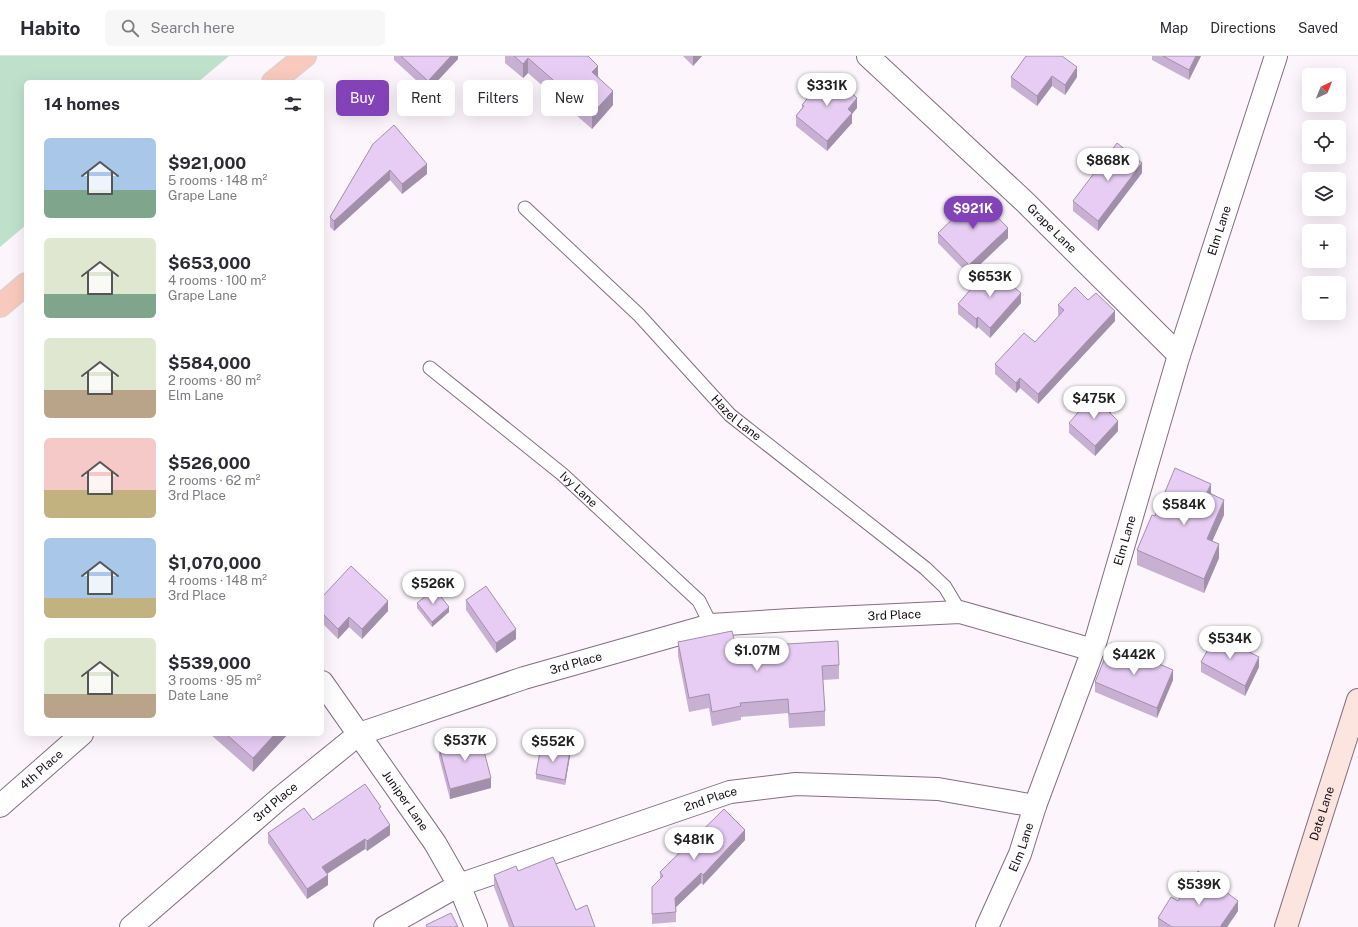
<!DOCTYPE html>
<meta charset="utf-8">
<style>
:root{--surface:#fff;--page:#f7f7f7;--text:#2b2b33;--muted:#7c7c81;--line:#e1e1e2;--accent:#8342b7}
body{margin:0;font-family:"Public Sans",sans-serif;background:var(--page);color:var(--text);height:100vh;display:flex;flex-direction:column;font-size:15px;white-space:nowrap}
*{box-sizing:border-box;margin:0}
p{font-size:13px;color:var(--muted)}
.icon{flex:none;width:22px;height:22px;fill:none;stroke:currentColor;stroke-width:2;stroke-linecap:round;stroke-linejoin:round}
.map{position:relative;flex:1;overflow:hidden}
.details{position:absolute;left:24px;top:24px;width:300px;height:656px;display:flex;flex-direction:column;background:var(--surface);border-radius:6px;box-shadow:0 4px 16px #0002}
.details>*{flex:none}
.hud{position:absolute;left:336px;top:24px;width:380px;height:36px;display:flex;gap:8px}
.needle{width:26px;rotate:43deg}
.controls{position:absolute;left:1302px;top:12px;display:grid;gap:8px}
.controls a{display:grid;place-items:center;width:44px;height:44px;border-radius:6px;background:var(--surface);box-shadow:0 4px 16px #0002;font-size:20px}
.price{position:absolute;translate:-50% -34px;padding:0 9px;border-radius:14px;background:#fff;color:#222;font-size:13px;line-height:26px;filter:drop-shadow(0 1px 2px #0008)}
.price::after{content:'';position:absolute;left:50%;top:24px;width:12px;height:9px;margin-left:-6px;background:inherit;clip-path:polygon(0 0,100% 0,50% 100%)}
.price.active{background:var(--accent);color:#fff}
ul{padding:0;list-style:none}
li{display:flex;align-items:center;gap:12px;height:100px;padding:0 20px}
li span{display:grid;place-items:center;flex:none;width:112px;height:80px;border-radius:6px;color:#555}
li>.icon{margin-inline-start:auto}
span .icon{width:48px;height:48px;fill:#fffc;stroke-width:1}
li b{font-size:17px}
h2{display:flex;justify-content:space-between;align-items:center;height:48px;padding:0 20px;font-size:17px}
.chip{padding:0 14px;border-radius:6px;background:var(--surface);box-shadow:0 4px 16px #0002;font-size:14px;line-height:36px}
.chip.active{background:var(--accent);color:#fff}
header{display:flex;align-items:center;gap:24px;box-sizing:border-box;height:56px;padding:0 20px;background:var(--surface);border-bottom:1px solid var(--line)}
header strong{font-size:19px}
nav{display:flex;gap:22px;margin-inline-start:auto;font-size:14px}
.search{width:280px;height:36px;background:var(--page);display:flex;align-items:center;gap:10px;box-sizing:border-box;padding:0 14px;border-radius:6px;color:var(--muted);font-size:15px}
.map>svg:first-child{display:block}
.green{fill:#bfe1cc}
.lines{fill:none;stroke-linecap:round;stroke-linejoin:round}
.lane-casing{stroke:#856c83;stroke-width:15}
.street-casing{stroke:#856c83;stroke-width:24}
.secondary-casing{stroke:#856c83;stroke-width:24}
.primary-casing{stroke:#d5d3d5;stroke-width:24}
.lane{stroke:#fff;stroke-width:13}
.street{stroke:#fff;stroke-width:22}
.secondary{stroke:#fbe5de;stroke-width:22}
.primary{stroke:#f8cabe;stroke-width:22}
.wall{fill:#c7b0d2}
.shaded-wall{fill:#a290ab}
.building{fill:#e7cdf4;stroke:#a290ab}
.labels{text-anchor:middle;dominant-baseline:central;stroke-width:4;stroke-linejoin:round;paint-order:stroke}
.street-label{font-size:12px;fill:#150c15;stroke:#fff}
</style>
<header>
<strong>Habito</strong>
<div class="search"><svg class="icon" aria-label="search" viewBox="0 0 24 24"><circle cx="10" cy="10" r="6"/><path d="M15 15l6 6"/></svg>Search here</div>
<nav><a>Map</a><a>Directions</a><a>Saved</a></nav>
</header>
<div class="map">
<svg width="1358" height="871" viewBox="0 0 1358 871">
<rect width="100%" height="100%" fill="#fcf6fc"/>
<path class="green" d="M0,0H229L198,26H26V169L0,191Z"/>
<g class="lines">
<g class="lane-casing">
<g id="lane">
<path id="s1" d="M525,152L639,259L730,359L925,512L945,531L960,556"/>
<path id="s2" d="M430,312L562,418L699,545L711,569"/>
</g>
</g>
<g class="street-casing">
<g id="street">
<path id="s3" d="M868,0L1025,146L1179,299"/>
<path id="s4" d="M322,626L435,787L459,829L476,871"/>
<path id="s5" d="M0,750L82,678"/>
<path id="s6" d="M131,871L280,742L359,678L524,622L711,569L791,564L960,556L1093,594"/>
<path id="s7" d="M385,871L459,829L730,736L796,728L938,733L1035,750"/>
<path id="s8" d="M987,871L1020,798L1035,750L1093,594L1179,299L1276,0"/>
</g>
</g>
<g class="secondary-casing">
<g id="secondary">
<path id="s9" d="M1286,871L1358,644"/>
</g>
</g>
<g class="primary-casing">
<path id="primary" d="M273,26L305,0
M0,250L26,228"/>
</g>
<use href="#lane" class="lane"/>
<use href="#street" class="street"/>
<use href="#secondary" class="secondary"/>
<use href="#primary" class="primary"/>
</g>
<path class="wall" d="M394,0H458V3L428,35L394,4Z
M505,0H588L613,49L592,73L528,17L523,22L505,7Z
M683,0H702L693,10Z
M1026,0L1077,21L1065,39L1052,30L1037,50L1011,31V21Z
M1152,0H1201L1189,24L1152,4Z
M802,49L857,52L852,58V67L827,95L796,70V60L802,52Z
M373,88L427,118L402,138L390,124L334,175L330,171V161Z
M1142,117L1098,175L1073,155V145Z
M938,177L1008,182L969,219L938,187Z
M1088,244L1115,265L1038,348L1020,332L1016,337L995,318V308L1035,286L1059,260L1058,259V249Z
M1021,247L990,282L978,271L976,273L958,258V248Z
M1069,367L1118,375L1095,400L1069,377Z
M1211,437L1224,459L1212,485L1219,502L1204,537L1137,509V494L1155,460Z
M322,541L388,555L362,583L349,571L338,583L322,567Z
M466,544L516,583L496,597L466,554Z
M417,547L449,556L432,571L417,552Z
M678,586L736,591L839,609V623L823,624L825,655V670L789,672L788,657L741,661V664L712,670L709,652L689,656L678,600Z
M1201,606L1259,611L1245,640L1201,616Z
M1173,624L1157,662L1095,636V626Z
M210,678H288L253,716Z
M439,691L491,732L450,743L439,701Z
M570,700L565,729L536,723V718Z
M381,756L390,779L367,795L365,793L327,818L328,829L307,843L268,787V777L313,764Z
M745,784L703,829L701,827L676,851V866L652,868V831L660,823V816Z
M518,815L576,854L595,871H509L494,831V819Z
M1238,855L1227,871H1158V862Z"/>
<path class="shaded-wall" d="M451,0H458V3L428,35V25Z
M693,0H702L693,10Z
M1196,0H1201L1189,24V14Z
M528,2V17L523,22V8Z
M598,10V24L592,16Z
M1077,11V21L1065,39V29Z
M1052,20V30L1037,50V40Z
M613,35V49L592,73V58Z
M857,42V52L852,58V67L827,95V85L848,53Z
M1142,107V117L1098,175V165Z
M427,108V118L402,138V128Z
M390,114V124L334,175V165Z
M1008,172V182L969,219V209Z
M1021,237V247L990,282V272Z
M1115,255V265L1038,348V338Z
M978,261V271L976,273V263Z
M1020,322V332L1016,337V327Z
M1111,350V360L1108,355Z
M1118,365V375L1095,400V390Z
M1211,428V442L1207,436Z
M1224,444V459L1207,497V483Z
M1219,488V502L1204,537V523Z
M388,545V555L362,583V573Z
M449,551V556L432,571V566Z
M349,561V571L338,583V573Z
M516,573V583L496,597V587Z
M1259,601V611L1245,640V630Z
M1173,614V624L1157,662V652Z
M275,678H288L253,716V702Z
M570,695V700L565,729V724Z
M491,722V732L450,743V733Z
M390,769V779L367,795V785Z
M745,774V784L703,829V819Z
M365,783V793L322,821V811Z
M701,817V827L675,852V842Z
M328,819V829L307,843V833Z
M1238,845V855L1227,871H1220Z"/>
<path class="building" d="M401,0H451L428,25Z
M514,0H588L598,10L592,16L613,35L592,58L528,2L523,8Z
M1026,0H1062L1077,11L1065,29L1052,20L1037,40L1011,21Z
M1163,0H1196L1189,14Z
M828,17L857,42L848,53L852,57L827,85L796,60L804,50L802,49Z
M394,69L427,108L402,128L390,114L334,165L330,161L373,88Z
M1117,87L1142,107L1098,165L1073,145Z
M977,140L1008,172L969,209L938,177Z
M990,211L1021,237L990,272L978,261L976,263L958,248Z
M1075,231L1088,244L1096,237L1115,255L1038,338L1020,322L1016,327L995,308L1024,277L1035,286L1064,254L1058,249Z
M1093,339L1111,350L1108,355L1118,365L1095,390L1069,367Z
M1175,412L1211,428L1207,436L1224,444L1207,483L1219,488L1204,523L1137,494L1152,459L1155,460Z
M351,510L388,545L362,573L349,561L338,573L322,557V541Z
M486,530L516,573L496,587L466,544Z
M435,533L449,551L432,566L417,547Z
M732,575L736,591L838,585L839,609L822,610L825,655L789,658L788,643L740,647L741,650L712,656L709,638L689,642L678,586Z
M1216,579L1259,601L1245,630L1201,606Z
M1111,587L1173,614L1157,652L1095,626Z
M226,678H275L253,702Z
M480,680L491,722L450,733L439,691Z
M541,690L570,695L565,724L536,718Z
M365,728L381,751L379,752L390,769L367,785L365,783L322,811L328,819L307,833L268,777L304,752L313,764Z
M724,753L745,774L703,819L701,817L675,842L676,856L652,858V831L663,820L660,816Z
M553,801L576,854L587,849L595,871H514L494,819L516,810L518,815Z
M1198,815L1238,845L1220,871H1172L1158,862L1171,841L1178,845Z
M451,857L458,871H427L426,869Z"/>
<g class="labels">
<g class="street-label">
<text stroke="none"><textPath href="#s3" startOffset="252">Grape Lane</textPath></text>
<text stroke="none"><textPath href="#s8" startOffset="735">Elm Lane</textPath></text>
<text stroke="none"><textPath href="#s1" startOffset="298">Hazel Lane</textPath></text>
<text stroke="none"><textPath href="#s2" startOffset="192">Ivy Lane</textPath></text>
<text stroke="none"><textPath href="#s8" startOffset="411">Elm Lane</textPath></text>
<text stroke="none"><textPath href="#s6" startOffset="851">3rd Place</textPath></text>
<text stroke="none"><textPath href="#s6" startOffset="527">3rd Place</textPath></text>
<text stroke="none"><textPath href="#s5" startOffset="55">4th Place</textPath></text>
<text stroke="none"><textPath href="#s7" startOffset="351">2nd Place</textPath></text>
<text stroke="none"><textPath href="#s4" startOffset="145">Juniper Lane</textPath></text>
<text stroke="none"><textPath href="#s6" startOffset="191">3rd Place</textPath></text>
<text stroke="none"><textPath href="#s9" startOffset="119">Date Lane</textPath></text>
<text stroke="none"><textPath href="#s8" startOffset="87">Elm Lane</textPath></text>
</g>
</g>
</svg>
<div class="controls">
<a><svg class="needle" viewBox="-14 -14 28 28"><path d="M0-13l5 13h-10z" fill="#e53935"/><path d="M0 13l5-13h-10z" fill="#7c7c81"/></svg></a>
<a><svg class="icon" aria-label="locate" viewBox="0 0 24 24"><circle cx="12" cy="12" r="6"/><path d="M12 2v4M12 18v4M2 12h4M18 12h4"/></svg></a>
<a><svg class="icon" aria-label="layers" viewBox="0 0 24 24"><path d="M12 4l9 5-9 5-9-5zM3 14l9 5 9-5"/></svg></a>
<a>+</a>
<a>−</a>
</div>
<b class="price" style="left:827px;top:51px">$331K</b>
<b class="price" style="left:1108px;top:126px">$868K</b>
<b class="price active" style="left:973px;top:174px">$921K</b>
<b class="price" style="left:990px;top:242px">$653K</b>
<b class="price" style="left:1094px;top:364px">$475K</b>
<b class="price" style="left:1184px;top:470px">$584K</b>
<b class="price" style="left:433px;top:549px">$526K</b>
<b class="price" style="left:1230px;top:604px">$534K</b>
<b class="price" style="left:757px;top:616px">$1.07M</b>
<b class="price" style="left:1134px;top:620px">$442K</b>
<b class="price" style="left:465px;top:706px">$537K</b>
<b class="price" style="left:553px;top:707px">$552K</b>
<b class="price" style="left:694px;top:805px">$481K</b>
<b class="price" style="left:1199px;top:850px">$539K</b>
<div class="hud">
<a class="chip active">Buy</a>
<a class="chip">Rent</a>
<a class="chip">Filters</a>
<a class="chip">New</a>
</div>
<section class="details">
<h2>14 homes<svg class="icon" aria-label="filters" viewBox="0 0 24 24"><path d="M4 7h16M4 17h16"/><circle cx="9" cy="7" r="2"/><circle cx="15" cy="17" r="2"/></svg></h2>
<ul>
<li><span style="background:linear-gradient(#a9c7e8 65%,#7fa58c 0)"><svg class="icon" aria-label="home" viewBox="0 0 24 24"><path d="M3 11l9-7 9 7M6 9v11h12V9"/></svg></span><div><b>$921,000</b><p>5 rooms · 148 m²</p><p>Grape Lane</p></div></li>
<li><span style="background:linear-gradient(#dfe7d0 70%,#7fa58c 0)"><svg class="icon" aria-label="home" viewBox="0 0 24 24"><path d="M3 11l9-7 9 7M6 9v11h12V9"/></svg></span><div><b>$653,000</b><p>4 rooms · 100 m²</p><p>Grape Lane</p></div></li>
<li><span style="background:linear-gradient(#dfe7d0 65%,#b9a48a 0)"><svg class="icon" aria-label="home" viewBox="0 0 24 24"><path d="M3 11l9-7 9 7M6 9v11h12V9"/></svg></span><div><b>$584,000</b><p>2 rooms · 80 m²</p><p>Elm Lane</p></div></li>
<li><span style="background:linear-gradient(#f6c9c9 65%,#c2b280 0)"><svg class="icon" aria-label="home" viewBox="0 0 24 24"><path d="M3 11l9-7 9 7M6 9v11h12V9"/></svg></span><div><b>$526,000</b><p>2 rooms · 62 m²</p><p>3rd Place</p></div></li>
<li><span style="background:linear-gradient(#a9c7e8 75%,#c2b280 0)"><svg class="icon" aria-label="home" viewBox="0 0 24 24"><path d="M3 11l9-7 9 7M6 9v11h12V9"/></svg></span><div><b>$1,070,000</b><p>4 rooms · 148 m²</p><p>3rd Place</p></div></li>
<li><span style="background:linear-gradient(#dfe7d0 70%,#b9a48a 0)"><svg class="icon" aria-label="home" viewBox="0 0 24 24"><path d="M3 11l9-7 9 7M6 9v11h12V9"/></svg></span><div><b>$539,000</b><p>3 rooms · 95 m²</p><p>Date Lane</p></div></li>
</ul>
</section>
</div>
